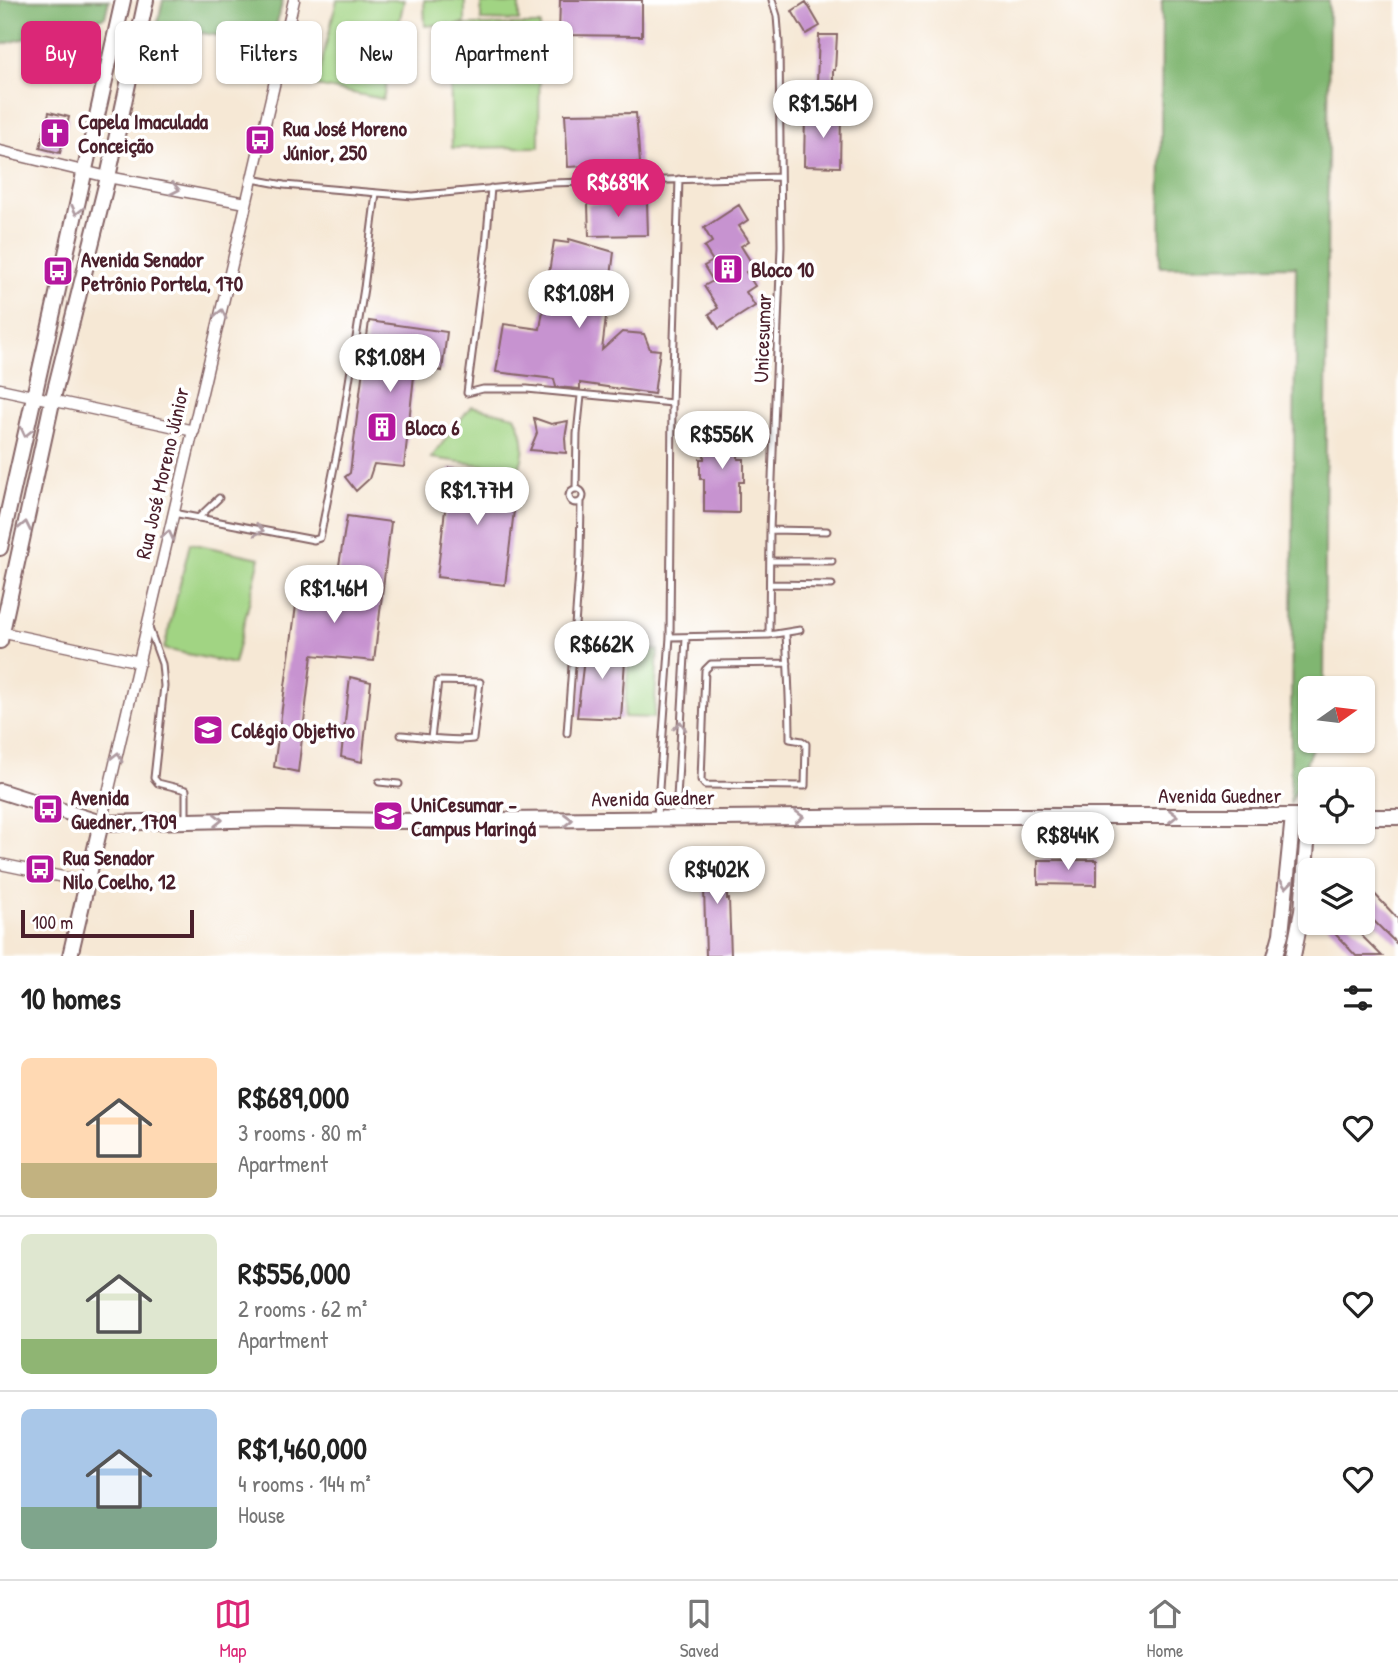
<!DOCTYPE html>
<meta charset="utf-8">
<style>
:root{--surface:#fff;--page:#f6f6f6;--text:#222;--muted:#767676;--line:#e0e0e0;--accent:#db2777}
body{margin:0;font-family:"Patrick Hand",sans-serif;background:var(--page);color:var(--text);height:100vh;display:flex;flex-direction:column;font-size:26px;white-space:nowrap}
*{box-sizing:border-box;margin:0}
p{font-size:23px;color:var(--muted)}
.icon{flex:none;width:38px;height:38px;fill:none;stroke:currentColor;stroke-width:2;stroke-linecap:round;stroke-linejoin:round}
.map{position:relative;height:956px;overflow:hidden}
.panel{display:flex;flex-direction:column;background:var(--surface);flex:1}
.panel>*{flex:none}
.hud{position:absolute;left:21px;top:21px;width:700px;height:63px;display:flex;gap:14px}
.needle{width:46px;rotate:76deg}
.buttons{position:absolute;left:1298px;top:676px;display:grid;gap:14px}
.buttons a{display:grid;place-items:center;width:77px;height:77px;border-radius:10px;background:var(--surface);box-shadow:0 2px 5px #0004;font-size:35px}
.scale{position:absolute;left:21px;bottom:18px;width:173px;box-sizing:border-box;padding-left:7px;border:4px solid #4a1f2b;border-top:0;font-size:19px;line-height:24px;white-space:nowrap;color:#4a1f2b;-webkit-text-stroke:5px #fff;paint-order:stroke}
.price{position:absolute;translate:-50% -60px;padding:0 16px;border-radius:24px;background:#fff;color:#222;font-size:23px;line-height:46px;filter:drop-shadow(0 2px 4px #0008)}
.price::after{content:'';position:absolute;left:50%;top:42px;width:21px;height:16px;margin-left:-10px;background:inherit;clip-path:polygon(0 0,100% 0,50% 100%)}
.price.current{background:var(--accent);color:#fff}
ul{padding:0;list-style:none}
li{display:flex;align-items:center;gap:21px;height:175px;padding:0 21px}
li+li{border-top:2px solid var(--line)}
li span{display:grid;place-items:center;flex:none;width:196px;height:140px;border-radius:10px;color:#555}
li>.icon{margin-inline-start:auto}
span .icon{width:84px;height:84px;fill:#fffc;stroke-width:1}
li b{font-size:30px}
h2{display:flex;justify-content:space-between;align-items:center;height:84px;padding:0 21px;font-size:30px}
.chip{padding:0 24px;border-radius:10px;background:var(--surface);box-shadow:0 2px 5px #0004;font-size:24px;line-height:63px}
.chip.current{background:var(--accent);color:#fff}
.menu{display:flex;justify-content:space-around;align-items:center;height:98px;border-top:2px solid var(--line);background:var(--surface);font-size:19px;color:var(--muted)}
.menu a{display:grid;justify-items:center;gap:4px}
.menu .current{color:var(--accent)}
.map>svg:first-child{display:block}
.green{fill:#a1d483;stroke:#767a57;stroke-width:2}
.forest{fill:#80b671;stroke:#656a4e;stroke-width:2}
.building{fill:#c793d0}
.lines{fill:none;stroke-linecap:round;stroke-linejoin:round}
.lane-casing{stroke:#866566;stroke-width:9}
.street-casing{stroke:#866566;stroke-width:13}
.secondary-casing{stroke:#866566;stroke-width:18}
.lane{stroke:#fff;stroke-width:5}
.street{stroke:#fff;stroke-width:10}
.secondary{stroke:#fff;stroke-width:14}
.oneway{stroke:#ae9aa0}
.labels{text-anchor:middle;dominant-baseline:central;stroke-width:7;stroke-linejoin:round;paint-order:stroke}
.poi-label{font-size:21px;font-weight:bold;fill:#4a1f2b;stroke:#fff;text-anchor:start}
.street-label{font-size:21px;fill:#4a1f2b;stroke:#fff}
</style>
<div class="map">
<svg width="1398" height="956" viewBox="0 0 1398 956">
<rect width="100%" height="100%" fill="#fff"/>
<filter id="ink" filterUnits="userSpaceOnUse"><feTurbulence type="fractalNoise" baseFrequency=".0143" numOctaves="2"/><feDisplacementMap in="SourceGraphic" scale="14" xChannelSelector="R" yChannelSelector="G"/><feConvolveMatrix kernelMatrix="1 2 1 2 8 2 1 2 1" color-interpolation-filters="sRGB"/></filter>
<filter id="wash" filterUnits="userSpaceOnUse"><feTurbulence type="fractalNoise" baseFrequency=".00686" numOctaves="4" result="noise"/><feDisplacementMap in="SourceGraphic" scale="28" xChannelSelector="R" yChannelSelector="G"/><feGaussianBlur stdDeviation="1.57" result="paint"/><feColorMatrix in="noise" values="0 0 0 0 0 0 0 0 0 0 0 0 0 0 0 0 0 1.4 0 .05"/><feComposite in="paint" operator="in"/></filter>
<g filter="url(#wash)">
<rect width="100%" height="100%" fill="#f6e8d5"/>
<path class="green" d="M337,0H404L383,99L316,86Z
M424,0H465V23L454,25H540L539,147L452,148L449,24L425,26Z
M481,3L519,4V21L481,20Z
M471,406L515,416C524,433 527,452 518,470L431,458Z
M190,543L260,558L234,664L164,649Z
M630,648L658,650L654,718L624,717Z"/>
<path class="forest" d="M0,0H109L105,17L0,45Z
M163,0H283L271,44L157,26Z
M1162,0H1329L1324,688H1311V740H1315L1290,805L1296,266L1160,267Z"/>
<g id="blocks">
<path class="building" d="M560,0H642V36L559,35Z
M806,2L820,26L806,34L792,11Z
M819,35H837L835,70H833V98H811L807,83H817Z
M49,112L69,117L60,153L40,148Z
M636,113L640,163L568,167L565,114Z
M805,114L841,115L840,167L804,166Z
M647,202L648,235L589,236L588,204Z
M739,205L748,220L739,226L749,241L741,246L754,267L746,272L755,286L746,292L755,306L719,329L709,314L718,308L704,286L713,281L704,266L713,261L704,247L712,242L704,228Z
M569,239L614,252L602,350L622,332L644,334L650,349L660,350L654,394L580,383V389L556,387L554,379L496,372L504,324L540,329L554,241L568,243Z
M369,321L447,332L442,371L415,367L404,467L374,464L369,479L356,491L345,477L350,473Z
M534,418L551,424L568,421L565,438L566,453L530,450L537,433Z
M705,429H739L738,459H744V482H739V513L704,512V479H700V459H704Z
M450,468L518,477L505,585L437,577Z
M347,516L391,522L374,661L312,655L298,772L274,767L298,591L334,596Z
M586,642L626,645L621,719L577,717Z
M350,677L371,682L362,762L341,757Z
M703,854L727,855V899H729L731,956H706Z
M1038,860H1097V885L1038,884Z
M1369,888L1398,919V945L1363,910V894Z
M1324,922H1348L1382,956H1356Z"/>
</g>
</g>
<g filter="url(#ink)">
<use href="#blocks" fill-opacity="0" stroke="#866566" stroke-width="2"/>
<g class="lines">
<g class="lane-casing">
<path id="lane" d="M252,179L284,185L413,196L550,183L779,177
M491,188L486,246L467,393L483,389H527L672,403
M576,488L577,434L581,396
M569 496a7 7 0 1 1 14 0a7 7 0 1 1-14 0Z
M173,513L314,540L320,538L341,432L364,288L376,193
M198,518L219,498
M770,530L827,531
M770,561H832
M770,584L832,585
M149,628L162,664L164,686L154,778L158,783L186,790V821
M786,634C788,669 790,704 790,739L802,741L806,744L805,786L705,785L701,780L705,670L711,664L788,663
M769,635L770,530L781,246L779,42L777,16L772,0
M670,637L769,635L800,630
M567,733L580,558L581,502
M401,735C425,737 450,742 473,739L480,682L438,681L431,738
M379,782L399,784
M657,816L670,637L672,403L679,179
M676,816L686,638"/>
</g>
<g class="street-casing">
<path id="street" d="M0,151L108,177L246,203
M0,389L194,431
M0,632L140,662
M101,823L294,0
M0,864L87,882"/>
</g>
<g class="secondary-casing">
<path id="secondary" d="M0,548L123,0
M0,641L52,402L108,177L146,0
M0,791L101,823L276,819L395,821L923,816H1311
M1363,817H1398
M70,956L101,823
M1275,956L1281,934L1293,816
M1293,956L1302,911L1309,816"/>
</g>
<use href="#lane" class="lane"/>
<use href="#street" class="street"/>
<use href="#secondary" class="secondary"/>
</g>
<defs><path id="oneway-chevron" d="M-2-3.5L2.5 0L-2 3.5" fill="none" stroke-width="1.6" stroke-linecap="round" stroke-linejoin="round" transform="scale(1.75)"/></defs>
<g class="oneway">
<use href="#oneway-chevron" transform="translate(175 189) rotate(11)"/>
<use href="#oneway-chevron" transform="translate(77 210) rotate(103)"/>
<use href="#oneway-chevron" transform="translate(221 314) rotate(-77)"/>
<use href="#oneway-chevron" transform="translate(26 432) rotate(103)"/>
<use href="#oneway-chevron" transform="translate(25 526) rotate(-78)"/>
<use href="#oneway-chevron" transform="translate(259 530) rotate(11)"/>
<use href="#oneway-chevron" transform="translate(168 535) rotate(-77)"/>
<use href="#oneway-chevron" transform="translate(680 726) rotate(-86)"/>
<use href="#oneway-chevron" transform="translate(117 757) rotate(-76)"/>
<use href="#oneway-chevron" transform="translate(1173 816)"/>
<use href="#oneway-chevron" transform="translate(799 817) rotate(-1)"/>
<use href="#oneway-chevron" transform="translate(218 820) rotate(-1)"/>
<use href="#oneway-chevron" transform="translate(568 820) rotate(-1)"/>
<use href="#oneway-chevron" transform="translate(1286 884) rotate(96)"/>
</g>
</g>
<defs>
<g id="church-square" transform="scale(1.575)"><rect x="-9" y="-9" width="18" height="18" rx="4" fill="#b5179e" stroke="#fff"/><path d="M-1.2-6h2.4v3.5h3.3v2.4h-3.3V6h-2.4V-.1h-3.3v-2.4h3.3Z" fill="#fff"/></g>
<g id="bus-square" transform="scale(1.575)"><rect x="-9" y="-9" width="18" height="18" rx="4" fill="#b5179e" stroke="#fff"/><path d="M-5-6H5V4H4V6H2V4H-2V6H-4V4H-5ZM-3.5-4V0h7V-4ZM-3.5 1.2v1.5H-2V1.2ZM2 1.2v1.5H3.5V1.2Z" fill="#fff"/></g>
<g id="building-square" transform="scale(1.575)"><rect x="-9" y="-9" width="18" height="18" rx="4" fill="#b5179e" stroke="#fff"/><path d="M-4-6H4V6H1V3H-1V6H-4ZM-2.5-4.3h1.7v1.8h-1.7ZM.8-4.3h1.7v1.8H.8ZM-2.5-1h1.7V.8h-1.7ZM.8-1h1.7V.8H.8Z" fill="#fff"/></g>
<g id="school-square" transform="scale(1.575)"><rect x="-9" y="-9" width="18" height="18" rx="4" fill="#b5179e" stroke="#fff"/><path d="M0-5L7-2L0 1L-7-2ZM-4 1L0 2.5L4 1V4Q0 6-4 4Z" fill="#fff"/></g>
</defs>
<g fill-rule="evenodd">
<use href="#church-square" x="55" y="133"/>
<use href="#bus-square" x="260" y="140"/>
<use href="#building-square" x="728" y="269"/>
<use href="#bus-square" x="58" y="271"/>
<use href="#building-square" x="382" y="427"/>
<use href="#school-square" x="208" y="730"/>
<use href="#bus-square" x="48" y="809"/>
<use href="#school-square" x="388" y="816"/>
<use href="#bus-square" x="40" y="869"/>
</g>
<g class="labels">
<g class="poi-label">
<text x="78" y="121">Capela Imaculada<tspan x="78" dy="24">Conceição</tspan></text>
<text x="283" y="128">Rua José Moreno<tspan x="283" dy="24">Júnior, 250</tspan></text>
<text x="81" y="259">Avenida Senador<tspan x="81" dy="24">Petrônio Portela, 170</tspan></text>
<text x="751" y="269">Bloco 10</text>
<text x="405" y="427">Bloco 6</text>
<text x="231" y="730">Colégio Objetivo</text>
<text x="71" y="797">Avenida<tspan x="71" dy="24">Guedner, 1709</tspan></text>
<text x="411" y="804">UniCesumar -<tspan x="411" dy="24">Campus Maringá</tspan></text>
<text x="63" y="857">Rua Senador<tspan x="63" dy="24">Nilo Coelho, 12</tspan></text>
</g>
<g class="street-label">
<text transform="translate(762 338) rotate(-88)">Unicesumar</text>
<text transform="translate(162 473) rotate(-77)">Rua José Moreno Júnior</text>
<text x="1220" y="795">Avenida Guedner</text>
<text transform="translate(653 798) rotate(-1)">Avenida Guedner</text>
</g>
</g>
</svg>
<div class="buttons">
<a><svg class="needle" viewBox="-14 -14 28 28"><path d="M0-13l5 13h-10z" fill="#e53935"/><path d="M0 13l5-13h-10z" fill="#767676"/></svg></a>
<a><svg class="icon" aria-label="locate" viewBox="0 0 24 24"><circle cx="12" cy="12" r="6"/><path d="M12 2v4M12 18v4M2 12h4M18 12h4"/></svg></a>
<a><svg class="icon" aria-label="layers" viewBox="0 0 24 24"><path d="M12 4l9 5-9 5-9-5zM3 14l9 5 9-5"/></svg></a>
</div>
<div class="scale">100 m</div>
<b class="price" style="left:823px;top:140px">R$1.56M</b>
<b class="price current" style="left:618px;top:219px">R$689K</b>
<b class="price" style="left:579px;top:330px">R$1.08M</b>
<b class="price" style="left:390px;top:394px">R$1.08M</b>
<b class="price" style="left:722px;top:471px">R$556K</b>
<b class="price" style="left:477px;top:527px">R$1.77M</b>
<b class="price" style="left:334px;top:625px">R$1.46M</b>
<b class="price" style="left:602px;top:681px">R$662K</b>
<b class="price" style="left:1068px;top:872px">R$844K</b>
<b class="price" style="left:717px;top:906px">R$402K</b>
<div class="hud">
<a class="chip current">Buy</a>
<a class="chip">Rent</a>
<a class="chip">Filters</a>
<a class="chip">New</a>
<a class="chip">Apartment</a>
</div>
</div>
<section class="panel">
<h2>10 homes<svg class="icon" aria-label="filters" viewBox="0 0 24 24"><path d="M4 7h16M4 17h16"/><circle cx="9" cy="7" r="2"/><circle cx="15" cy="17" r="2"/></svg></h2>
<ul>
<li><span style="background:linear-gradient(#ffd9b3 75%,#c2b280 0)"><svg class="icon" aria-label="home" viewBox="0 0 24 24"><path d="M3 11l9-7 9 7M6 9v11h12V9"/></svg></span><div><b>R$689,000</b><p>3 rooms · 80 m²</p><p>Apartment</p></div><svg class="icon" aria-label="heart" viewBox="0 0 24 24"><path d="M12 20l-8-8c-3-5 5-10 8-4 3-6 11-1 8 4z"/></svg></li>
<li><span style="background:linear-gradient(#dfe7d0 75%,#8fb573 0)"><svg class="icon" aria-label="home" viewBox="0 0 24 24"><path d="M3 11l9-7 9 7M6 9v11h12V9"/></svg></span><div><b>R$556,000</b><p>2 rooms · 62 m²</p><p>Apartment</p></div><svg class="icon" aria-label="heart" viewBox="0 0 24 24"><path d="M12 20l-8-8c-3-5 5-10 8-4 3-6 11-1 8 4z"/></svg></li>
<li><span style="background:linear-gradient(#a9c7e8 70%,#7fa58c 0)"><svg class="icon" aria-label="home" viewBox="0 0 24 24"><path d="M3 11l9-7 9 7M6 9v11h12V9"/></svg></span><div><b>R$1,460,000</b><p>4 rooms · 144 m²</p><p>House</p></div><svg class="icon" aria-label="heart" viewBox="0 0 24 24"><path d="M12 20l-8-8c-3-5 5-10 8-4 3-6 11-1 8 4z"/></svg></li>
</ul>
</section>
<nav class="menu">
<a class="current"><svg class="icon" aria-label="map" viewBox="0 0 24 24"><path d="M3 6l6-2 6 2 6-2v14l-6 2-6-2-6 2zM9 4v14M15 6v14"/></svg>Map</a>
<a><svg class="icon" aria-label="saved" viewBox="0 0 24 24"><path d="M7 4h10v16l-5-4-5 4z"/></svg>Saved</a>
<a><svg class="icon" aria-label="home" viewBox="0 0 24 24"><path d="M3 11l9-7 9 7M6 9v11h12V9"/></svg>Home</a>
</nav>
